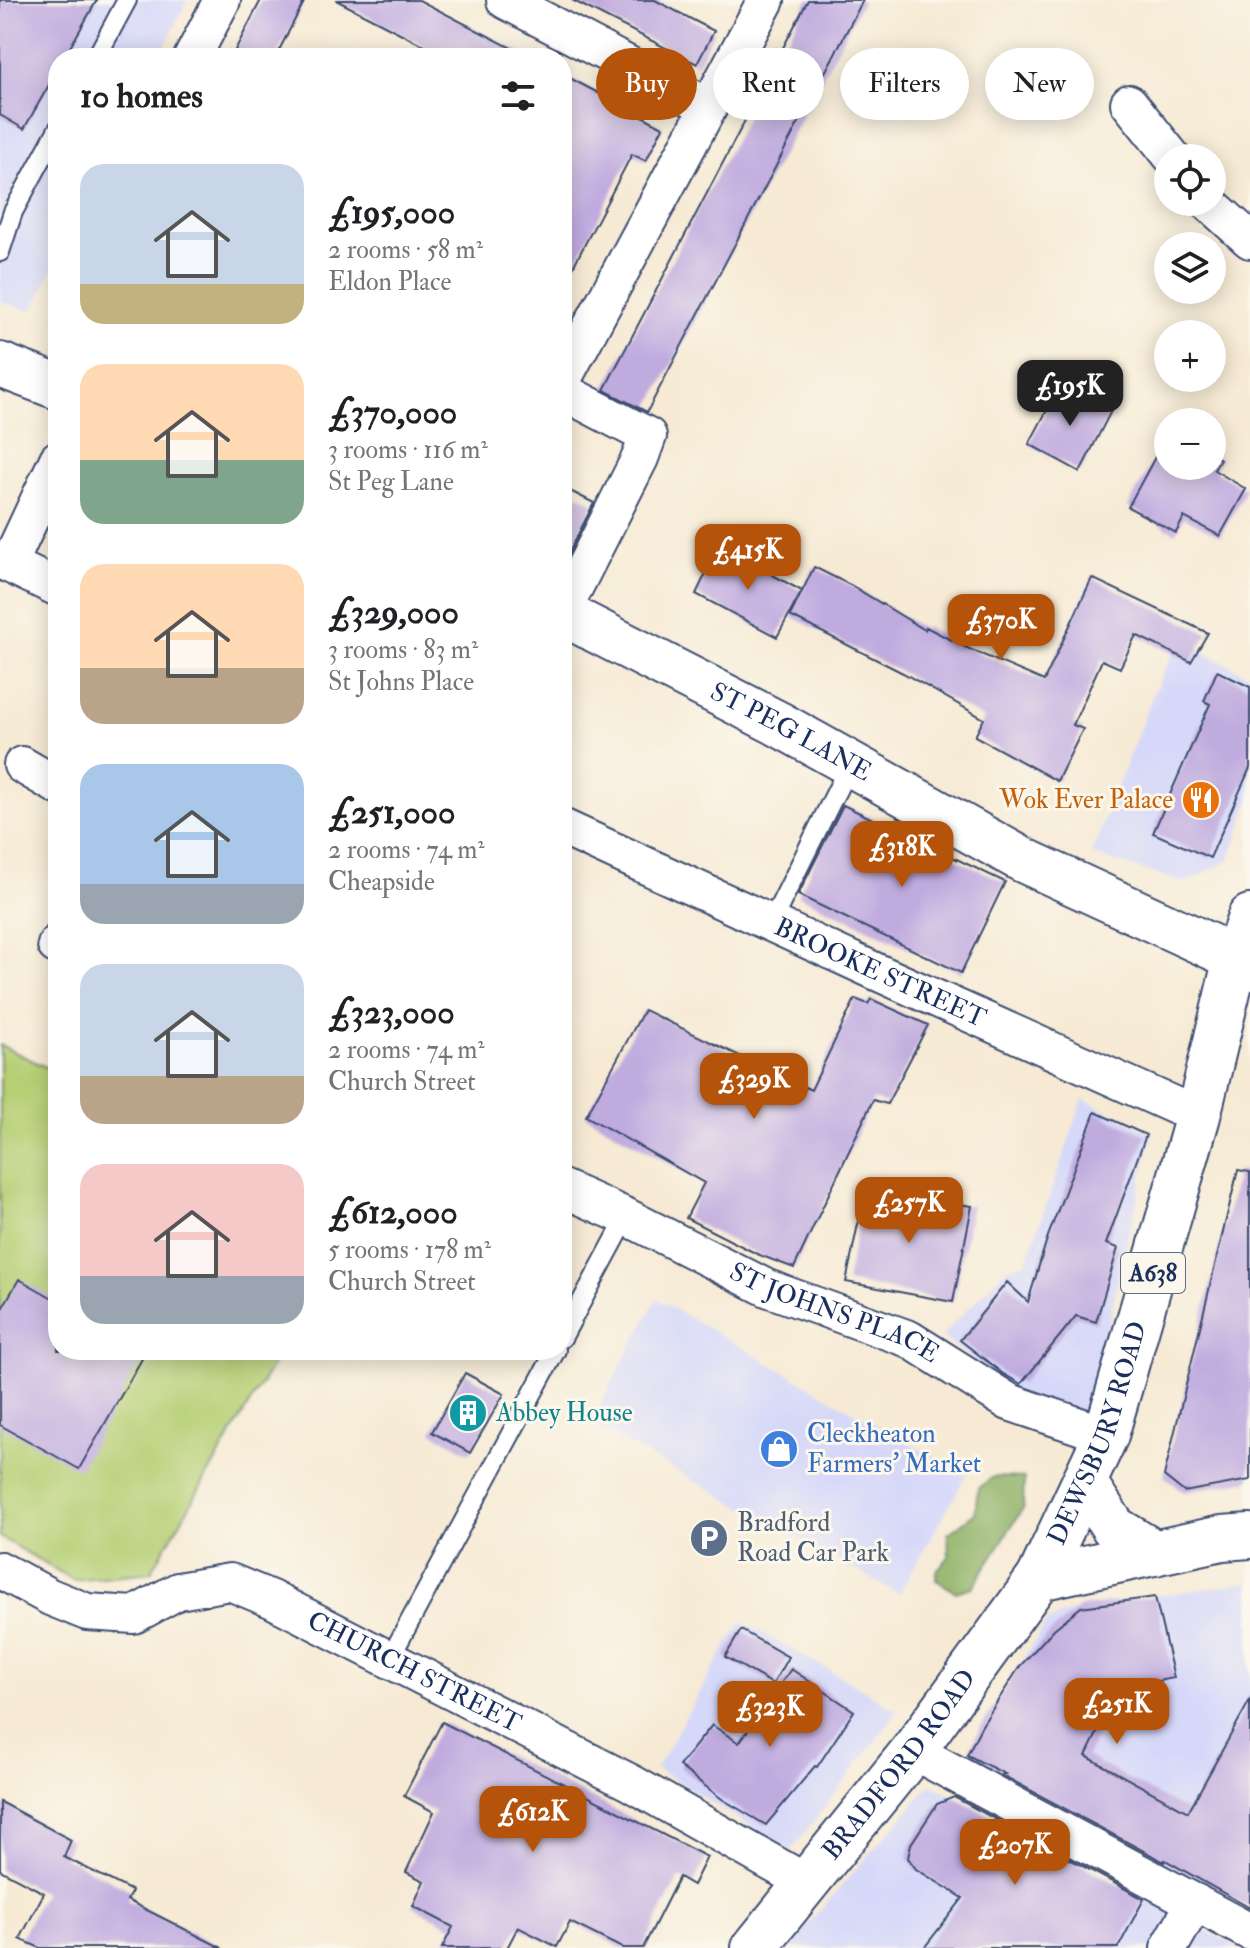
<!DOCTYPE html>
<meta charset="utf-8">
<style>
:root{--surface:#fff;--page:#f2f2f2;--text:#202124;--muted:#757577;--accent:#b45309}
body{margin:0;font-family:"IM FELL Double Pica",serif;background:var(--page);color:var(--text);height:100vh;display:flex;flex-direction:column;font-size:30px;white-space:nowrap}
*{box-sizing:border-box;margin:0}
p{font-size:26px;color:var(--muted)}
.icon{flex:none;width:44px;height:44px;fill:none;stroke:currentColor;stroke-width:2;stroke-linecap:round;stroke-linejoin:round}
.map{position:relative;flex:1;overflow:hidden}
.drawer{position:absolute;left:48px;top:48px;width:524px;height:1312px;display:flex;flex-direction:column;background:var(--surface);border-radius:32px;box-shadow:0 4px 20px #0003}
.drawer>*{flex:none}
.guide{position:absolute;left:596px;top:48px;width:534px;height:72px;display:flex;gap:16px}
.buttons{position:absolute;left:1154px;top:144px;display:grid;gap:16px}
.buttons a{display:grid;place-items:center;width:72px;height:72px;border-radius:50%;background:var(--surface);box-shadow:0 4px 20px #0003;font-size:40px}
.price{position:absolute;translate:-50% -68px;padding:0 18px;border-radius:16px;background:var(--accent);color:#fff;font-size:26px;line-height:52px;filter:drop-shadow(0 2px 4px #0008)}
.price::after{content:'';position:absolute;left:50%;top:48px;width:24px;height:18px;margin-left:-12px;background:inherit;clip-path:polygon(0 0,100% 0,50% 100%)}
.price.selected{background:#222;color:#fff}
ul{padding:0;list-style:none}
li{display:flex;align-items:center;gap:24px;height:200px;padding:0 32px}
li span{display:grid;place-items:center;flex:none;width:224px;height:160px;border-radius:24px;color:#555}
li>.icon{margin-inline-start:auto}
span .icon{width:96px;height:96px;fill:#fffc;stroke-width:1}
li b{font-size:34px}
h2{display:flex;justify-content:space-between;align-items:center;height:96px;padding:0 32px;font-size:34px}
.tag{padding:0 28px;border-radius:36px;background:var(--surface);box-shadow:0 4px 20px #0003;font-size:28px;line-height:72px}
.tag.selected{background:var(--accent);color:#fff}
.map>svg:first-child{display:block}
.built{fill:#d6d8f9}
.green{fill:#b6cf75;stroke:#687f6a;stroke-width:2}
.forest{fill:#90b266;stroke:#567062;stroke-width:2}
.building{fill:#c0abdf}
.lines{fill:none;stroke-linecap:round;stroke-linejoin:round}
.lane-casing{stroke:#3c4b70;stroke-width:22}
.street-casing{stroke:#3c4b70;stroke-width:40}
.secondary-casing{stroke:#3c4b70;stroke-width:48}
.primary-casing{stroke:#3c4b70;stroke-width:48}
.lane{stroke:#fff;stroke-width:18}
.street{stroke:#fff;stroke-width:36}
.secondary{stroke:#fff;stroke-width:44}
.primary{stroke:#fff;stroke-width:44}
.labels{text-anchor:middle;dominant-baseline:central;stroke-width:6;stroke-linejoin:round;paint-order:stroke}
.shield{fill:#fbf7ec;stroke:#5e6b89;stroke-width:2}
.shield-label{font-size:24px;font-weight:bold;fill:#1b2f5e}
.street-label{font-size:26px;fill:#1b2f5e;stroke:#fbf7ec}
.food-label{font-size:26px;fill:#c56008;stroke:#fbf7ec;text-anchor:end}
.culture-label{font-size:26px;fill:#0d838f;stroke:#fbf7ec;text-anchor:start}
.shop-label{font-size:26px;fill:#366cbe;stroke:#fbf7ec;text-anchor:start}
.service-label{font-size:26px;fill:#4e5e75;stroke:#fbf7ec;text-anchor:start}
</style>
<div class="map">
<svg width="1250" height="1948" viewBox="0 0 1250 1948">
<rect width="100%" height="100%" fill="#fbf7ec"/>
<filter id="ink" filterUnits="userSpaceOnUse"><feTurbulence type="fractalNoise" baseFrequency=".0125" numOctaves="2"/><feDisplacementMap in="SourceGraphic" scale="16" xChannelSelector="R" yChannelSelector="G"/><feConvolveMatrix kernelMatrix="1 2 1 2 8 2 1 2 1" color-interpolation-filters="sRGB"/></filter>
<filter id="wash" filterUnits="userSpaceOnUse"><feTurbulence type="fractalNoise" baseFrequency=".006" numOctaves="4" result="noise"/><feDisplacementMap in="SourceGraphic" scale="32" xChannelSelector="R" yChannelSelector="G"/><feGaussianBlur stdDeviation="1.8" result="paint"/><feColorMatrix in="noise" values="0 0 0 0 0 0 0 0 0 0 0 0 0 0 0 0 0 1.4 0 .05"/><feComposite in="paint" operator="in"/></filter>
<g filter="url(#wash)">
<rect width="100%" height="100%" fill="#f6ead4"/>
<path class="built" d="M0,0H188L159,58H58V259L32,311L0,302Z
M1180,640L1250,676V801L1229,861L1184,883L1091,854L1153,694Z
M1083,1099L1152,1133L1088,1413L1013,1392L942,1336L1006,1270L1027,1261Z
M657,1299L966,1476L899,1594L590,1423Z
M1250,1582V1908L1217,1894L967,1755L981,1727L1047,1622L1081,1607Z
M741,1621L861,1688L898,1711L791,1851L656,1768Z
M931,1784L1239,1948H787Z"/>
<path class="green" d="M0,1045L58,1073V1350H281L151,1572L73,1580L0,1537Z"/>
<path class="forest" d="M993,1477L1024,1478L1023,1508L973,1587L956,1592L936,1580V1571L949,1557L948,1534L975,1513L978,1488Z"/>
<g id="blocks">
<path class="building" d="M0,0H97L64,58H58V69L24,129L0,115Z
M261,0H305L275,58H231Z
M336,0H419L531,58H448Z
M572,0H655L714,31L697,64Z
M808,0H863L647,412L604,390Z
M562,74L663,127L646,161L632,154L562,288Z
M1061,384L1111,411L1080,472L1029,444Z
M1168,433V466H1212V454L1220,459L1214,470L1246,489L1220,536L1184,517L1176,533L1128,507Z
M562,487L594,503L562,566Z
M719,546L802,591L777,637L696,594Z
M814,567L852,586L925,630L926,627L967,648L1044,681L1092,578L1208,633L1191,662L1136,635L1120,668L1102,660L1073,725L1083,729L1057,781L975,736L984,719L903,673L790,616Z
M1217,671L1250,687V768L1210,858L1153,833L1210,704L1204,701Z
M843,805L1005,882L961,973L798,895Z
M855,999L868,1004L871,999L928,1025L887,1104L873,1100L794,1268L757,1254L686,1218L704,1183L586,1116L644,1010L811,1090Z
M1095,1112L1146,1135L1106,1244L1118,1248L1096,1322L1076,1316L1021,1384L1002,1373L960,1340L1007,1282L1028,1302L1047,1239Z
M1238,1170L1250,1172V1480L1184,1492L1164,1476Z
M865,1190L972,1206L953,1302L846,1282Z
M19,1279L58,1301V1350H147L79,1469L0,1425V1312Z
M465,1373L504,1394L470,1453L432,1432Z
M1155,1597L1174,1678L1119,1688L1086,1756L1188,1812L1250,1700V1908L1165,1860L1164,1862L1002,1775L1005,1774L967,1755L981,1727L1020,1666L1054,1629L1081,1607Z
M741,1630L788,1657L773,1684L725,1657Z
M791,1669L854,1711L817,1767L815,1766L766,1825L722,1799L679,1766L712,1725L739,1743Z
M442,1722L707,1857L693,1885L679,1877L643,1948H622L570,1922L557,1947L518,1927L507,1948H442L453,1927L413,1906L424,1881L406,1872L434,1812L404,1796Z
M954,1797L1144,1899L1118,1948H924L963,1898L916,1869L908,1858L911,1844L937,1804Z
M0,1802L71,1840L64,1857L132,1891L127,1900L222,1948H40L20,1939L44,1893L0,1870Z"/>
</g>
</g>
<g filter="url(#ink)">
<use href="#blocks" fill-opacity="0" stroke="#3c4b70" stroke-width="2"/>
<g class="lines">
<g class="lane-casing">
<path id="lane" d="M96,58L127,0
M0,252L13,212L58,129
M771,923L850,764
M562,1338L627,1217
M389,1660L556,1350"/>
</g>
<g class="street-casing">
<g id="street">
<path d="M505,0L709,107"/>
<path d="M192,58L222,0"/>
<path d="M1129,103L1173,158"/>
<path d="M1208,202L1250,240"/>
<path d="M562,381L766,0"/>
<path d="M562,391L648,436L640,458L562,612"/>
<path d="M0,560L58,588"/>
<path d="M9,564L58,459"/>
<path d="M22,765L58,786"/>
<path id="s1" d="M562,827L877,972L1198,1116"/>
<path d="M56,945L58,942"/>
<path id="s2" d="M562,1188L627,1217L767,1288L909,1339L1009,1402L1106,1435"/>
<path id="s3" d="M0,1570L50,1597L87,1612L134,1615L178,1591L230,1582L271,1599L631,1783L807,1883"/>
<path d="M913,1751L1250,1932"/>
<path d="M1169,1948L1195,1902"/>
</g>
</g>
<g class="secondary-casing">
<path id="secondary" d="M1084,1482L1114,1528L1155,1553
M1039,1578L1222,1538L1250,1536"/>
</g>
<g class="primary-casing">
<g id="primary">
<path d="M0,365L58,387"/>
<path id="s4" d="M562,613L777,723L1023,860L1236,958L1250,968"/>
<path id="s5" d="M754,1948L913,1751L1039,1578L1106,1435L1198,1116L1236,958L1250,917"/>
</g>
</g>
<use href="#lane" class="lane"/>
<use href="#street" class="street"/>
<use href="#secondary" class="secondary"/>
<use href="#primary" class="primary"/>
</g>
</g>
<defs>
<g id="restaurant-disc" transform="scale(2)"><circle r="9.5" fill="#e8710a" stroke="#fbf7ec"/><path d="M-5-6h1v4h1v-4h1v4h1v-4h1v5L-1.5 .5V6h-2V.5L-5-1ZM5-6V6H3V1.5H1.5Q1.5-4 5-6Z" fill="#fff"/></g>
<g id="building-disc" transform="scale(2)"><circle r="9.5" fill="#0f9aa8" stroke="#fbf7ec"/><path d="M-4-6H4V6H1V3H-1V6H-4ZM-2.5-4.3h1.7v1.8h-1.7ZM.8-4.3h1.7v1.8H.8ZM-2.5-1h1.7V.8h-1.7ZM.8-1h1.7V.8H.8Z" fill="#fff"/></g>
<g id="shop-disc" transform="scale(2)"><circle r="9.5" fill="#3f7fe0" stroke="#fbf7ec"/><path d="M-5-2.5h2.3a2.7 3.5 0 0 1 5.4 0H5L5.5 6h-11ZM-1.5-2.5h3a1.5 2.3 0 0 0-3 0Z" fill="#fff"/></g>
<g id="parking-disc" transform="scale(2)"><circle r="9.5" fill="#5c6f8a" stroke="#fbf7ec"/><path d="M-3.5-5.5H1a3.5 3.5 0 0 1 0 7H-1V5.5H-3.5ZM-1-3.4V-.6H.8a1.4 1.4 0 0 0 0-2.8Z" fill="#fff"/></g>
</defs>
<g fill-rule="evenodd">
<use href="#restaurant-disc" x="1201" y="800"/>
<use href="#building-disc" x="468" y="1413"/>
<use href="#shop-disc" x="779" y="1449"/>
<use href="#parking-disc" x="709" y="1538"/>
</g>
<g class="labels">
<rect class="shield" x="1121" y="1253" width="64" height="40" rx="6"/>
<g class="shield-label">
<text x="1153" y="1273">A638</text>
</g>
<g class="street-label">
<text stroke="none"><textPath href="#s4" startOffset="258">ST PEG LANE</textPath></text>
<text stroke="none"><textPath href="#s1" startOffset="350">BROOKE STREET</textPath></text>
<text stroke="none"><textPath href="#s2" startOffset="300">ST JOHNS PLACE</textPath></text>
<text stroke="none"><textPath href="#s5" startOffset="624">DEWSBURY ROAD</textPath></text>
<text stroke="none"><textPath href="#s3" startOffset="452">CHURCH STREET</textPath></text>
<text stroke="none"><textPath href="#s5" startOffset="234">BRADFORD ROAD</textPath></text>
</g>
<g class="food-label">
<text x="1173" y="800">Wok Ever Palace</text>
</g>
<g class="culture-label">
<text x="496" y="1413">Abbey House</text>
</g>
<g class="shop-label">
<text x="807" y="1434">Cleckheaton<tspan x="807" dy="30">Farmers' Market</tspan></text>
</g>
<g class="service-label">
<text x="737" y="1523">Bradford<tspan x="737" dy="30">Road Car Park</tspan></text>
</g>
</g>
</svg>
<div class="buttons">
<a><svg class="icon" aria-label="locate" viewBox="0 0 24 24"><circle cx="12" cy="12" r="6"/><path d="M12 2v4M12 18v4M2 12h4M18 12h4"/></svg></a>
<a><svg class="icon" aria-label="layers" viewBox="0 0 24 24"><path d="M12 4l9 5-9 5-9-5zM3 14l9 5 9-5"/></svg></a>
<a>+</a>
<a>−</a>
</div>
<b class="price selected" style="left:1070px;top:428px">£195K</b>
<b class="price" style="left:748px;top:592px">£415K</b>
<b class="price" style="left:1001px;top:662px">£370K</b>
<b class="price" style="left:902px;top:889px">£318K</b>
<b class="price" style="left:754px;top:1121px">£329K</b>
<b class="price" style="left:909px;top:1245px">£257K</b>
<b class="price" style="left:1117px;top:1746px">£251K</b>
<b class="price" style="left:770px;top:1749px">£323K</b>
<b class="price" style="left:533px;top:1854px">£612K</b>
<b class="price" style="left:1015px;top:1887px">£207K</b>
<div class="guide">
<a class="tag selected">Buy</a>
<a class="tag">Rent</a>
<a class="tag">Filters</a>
<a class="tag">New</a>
</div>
<section class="drawer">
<h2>10 homes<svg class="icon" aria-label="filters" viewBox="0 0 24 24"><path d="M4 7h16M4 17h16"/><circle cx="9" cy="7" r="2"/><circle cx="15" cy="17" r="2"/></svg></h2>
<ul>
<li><span style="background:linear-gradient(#c9d6e8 75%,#c2b280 0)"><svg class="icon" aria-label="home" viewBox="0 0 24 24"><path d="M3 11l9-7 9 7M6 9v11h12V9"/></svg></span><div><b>£195,000</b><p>2 rooms · 58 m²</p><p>Eldon Place</p></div></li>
<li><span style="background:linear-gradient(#ffd9b3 60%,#7fa58c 0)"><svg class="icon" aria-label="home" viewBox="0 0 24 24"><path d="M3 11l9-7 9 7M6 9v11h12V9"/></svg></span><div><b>£370,000</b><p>3 rooms · 116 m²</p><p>St Peg Lane</p></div></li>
<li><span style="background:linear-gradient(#ffd9b3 65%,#b9a48a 0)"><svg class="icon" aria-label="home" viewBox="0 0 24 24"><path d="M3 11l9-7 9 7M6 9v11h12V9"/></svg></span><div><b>£329,000</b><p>3 rooms · 83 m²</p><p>St Johns Place</p></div></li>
<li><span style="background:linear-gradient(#a9c7e8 75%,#9aa5b1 0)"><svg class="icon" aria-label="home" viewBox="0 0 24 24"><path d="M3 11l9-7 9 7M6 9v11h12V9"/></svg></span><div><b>£251,000</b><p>2 rooms · 74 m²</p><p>Cheapside</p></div></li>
<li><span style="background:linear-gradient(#c9d6e8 70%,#b9a48a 0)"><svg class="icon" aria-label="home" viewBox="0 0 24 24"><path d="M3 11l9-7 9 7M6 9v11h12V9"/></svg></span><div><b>£323,000</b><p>2 rooms · 74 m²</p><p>Church Street</p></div></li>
<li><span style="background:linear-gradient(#f6c9c9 70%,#9aa5b1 0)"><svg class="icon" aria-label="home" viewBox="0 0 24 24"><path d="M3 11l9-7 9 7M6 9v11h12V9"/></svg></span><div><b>£612,000</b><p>5 rooms · 178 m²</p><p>Church Street</p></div></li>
</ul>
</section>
</div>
